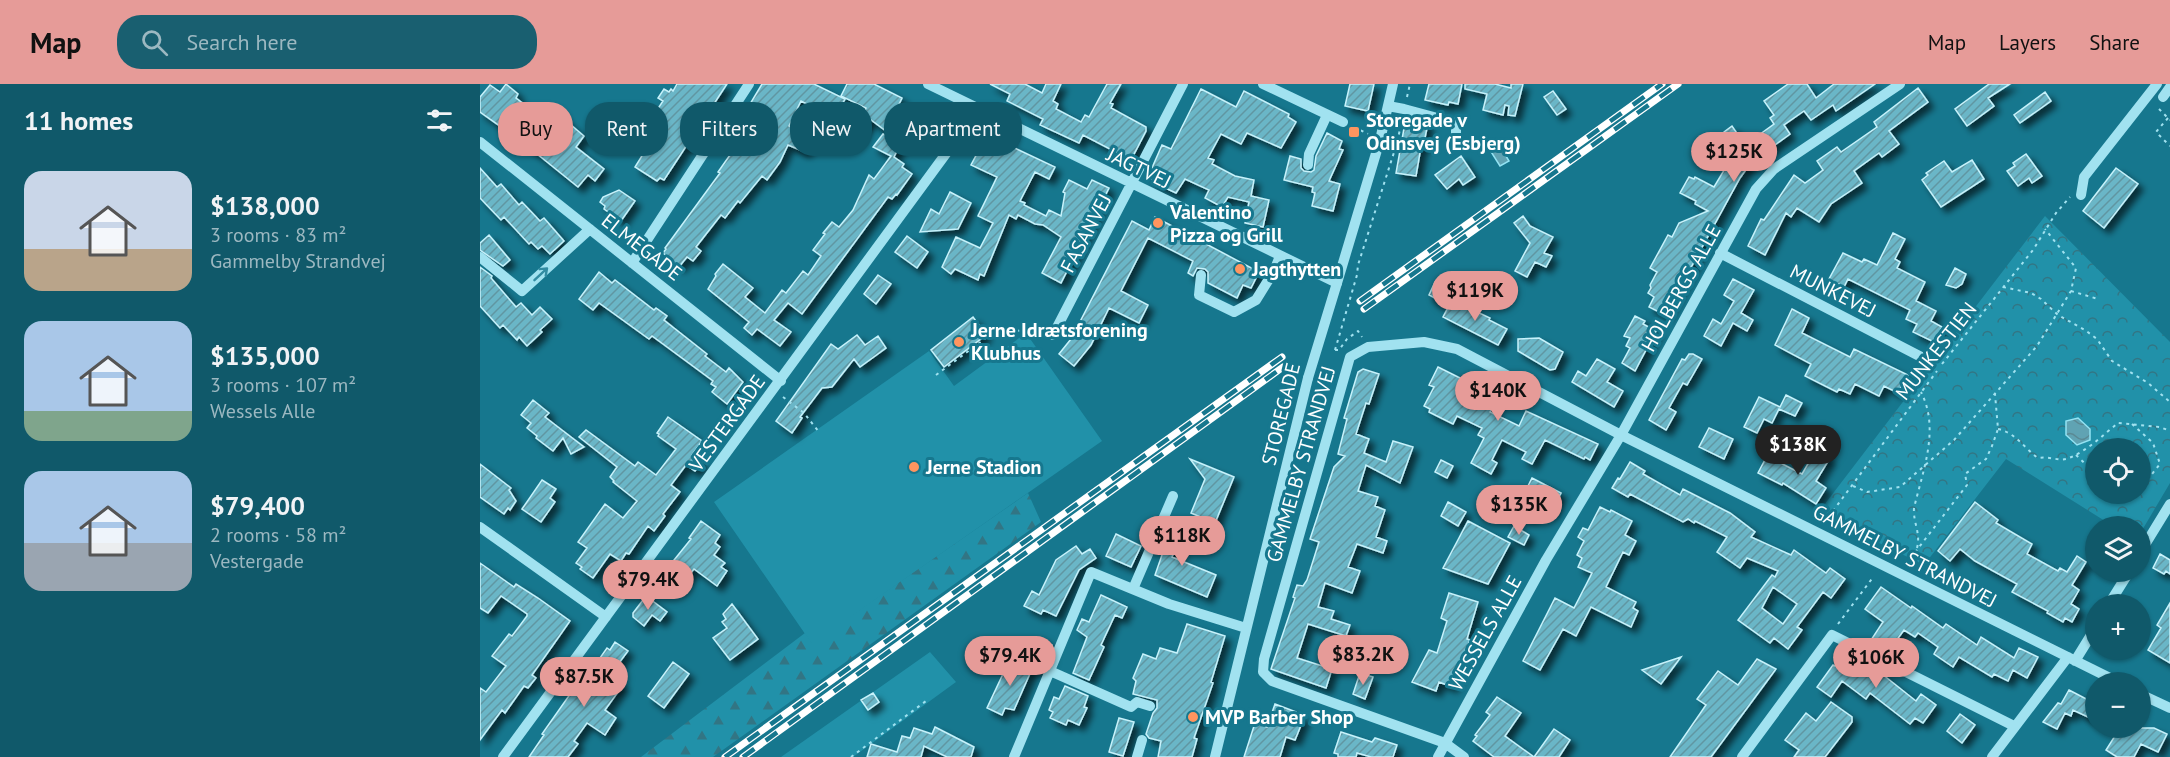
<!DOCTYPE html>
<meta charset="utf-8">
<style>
:root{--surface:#10596a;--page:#195f70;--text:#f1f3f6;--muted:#9cb8c1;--accent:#e69b98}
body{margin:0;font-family:"PT Sans",sans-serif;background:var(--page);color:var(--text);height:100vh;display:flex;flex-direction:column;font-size:22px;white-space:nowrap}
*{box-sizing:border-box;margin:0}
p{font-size:20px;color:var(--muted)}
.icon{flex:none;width:33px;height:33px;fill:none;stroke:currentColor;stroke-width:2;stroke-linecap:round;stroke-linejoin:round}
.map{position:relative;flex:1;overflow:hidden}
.panel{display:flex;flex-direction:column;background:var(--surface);width:480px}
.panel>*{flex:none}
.top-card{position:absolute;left:18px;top:18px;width:570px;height:54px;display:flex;gap:12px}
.fabs{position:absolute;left:1605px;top:354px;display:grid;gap:12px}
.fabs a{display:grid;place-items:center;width:66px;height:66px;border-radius:50%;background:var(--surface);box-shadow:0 2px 4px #0004;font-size:30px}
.price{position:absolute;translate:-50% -51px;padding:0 14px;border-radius:21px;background:var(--accent);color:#111;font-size:20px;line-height:39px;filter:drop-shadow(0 2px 3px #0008)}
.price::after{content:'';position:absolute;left:50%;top:36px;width:18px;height:14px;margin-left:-9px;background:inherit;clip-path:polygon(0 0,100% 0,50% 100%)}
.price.active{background:#222;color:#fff}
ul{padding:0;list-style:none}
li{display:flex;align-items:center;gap:18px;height:150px;padding:0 24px}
li span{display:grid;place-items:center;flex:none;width:168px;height:120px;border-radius:18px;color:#555}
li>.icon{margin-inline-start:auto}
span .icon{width:72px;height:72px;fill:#fffc;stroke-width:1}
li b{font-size:26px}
h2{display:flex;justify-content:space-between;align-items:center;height:72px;padding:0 24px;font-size:26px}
.chip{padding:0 21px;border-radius:24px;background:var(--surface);box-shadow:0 2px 4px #0004;font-size:21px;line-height:54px}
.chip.active{background:var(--accent);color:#111}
header{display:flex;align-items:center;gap:36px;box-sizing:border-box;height:84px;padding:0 30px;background:var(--accent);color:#111}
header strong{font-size:28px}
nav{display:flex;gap:33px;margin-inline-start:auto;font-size:21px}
.search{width:420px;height:54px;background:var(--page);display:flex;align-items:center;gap:15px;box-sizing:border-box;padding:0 21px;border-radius:24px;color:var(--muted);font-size:22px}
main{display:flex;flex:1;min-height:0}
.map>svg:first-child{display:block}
.green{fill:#2191a9}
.forest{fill:url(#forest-firs)}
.park{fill:url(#park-crowns);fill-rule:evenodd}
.water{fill:url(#water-waves);stroke:#93e3f3;stroke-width:1.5}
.building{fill:url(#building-hatch);stroke:#c7f2fb;stroke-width:1.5;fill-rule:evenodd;filter:url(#shadow)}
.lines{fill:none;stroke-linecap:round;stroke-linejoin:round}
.path{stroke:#a1e2f0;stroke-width:2;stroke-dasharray:3 4.5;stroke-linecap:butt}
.minor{stroke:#a1e2f0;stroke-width:10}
.rail-casing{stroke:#fff;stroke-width:7}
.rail{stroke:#16778e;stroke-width:4.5;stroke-dasharray:14;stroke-linecap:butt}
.minor-bridge{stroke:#a1e2f0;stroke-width:10}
.oneway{stroke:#328ca2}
.poi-dot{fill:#ff955f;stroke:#16778e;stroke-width:2}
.labels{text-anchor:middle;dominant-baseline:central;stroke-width:6;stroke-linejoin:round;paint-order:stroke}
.poi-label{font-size:20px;font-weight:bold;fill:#fff;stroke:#16778e;text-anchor:start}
.street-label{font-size:20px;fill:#fff;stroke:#16778e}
</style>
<header>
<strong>Map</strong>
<div class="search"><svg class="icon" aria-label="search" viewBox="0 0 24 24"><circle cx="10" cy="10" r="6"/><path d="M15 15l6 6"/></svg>Search here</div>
<nav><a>Map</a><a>Layers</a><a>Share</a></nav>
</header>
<main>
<section class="panel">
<h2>11 homes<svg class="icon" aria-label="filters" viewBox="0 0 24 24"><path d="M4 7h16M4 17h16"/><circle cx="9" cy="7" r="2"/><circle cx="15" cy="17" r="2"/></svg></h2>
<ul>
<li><span style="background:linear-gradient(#c9d6e8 65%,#b9a48a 0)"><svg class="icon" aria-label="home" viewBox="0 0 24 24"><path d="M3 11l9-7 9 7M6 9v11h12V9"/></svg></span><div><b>$138,000</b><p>3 rooms · 83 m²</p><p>Gammelby Strandvej</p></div></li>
<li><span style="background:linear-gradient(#a9c7e8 75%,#7fa58c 0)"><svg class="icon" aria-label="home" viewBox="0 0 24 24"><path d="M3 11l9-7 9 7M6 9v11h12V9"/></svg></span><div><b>$135,000</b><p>3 rooms · 107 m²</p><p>Wessels Alle</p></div></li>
<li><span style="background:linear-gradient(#a9c7e8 60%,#9aa5b1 0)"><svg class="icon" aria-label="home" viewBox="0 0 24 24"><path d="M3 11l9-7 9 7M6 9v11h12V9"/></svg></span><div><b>$79,400</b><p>2 rooms · 58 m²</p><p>Vestergade</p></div></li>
</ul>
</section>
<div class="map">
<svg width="1690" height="673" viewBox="0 0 1690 673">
<defs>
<pattern id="forest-firs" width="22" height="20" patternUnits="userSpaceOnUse" patternTransform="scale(1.5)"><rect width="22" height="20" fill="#2191a9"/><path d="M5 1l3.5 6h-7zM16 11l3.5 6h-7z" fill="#327584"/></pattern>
<pattern id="park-crowns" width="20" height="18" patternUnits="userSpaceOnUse" patternTransform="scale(1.5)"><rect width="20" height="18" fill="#2191a9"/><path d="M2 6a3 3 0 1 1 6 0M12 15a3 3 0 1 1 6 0" fill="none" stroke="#327584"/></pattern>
<pattern id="water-waves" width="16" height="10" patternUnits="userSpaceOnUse" patternTransform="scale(1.5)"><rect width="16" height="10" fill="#60a3b3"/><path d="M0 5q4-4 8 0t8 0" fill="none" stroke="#5a8994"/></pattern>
<pattern id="building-hatch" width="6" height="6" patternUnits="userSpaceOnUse" patternTransform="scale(1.5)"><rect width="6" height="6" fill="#6ab6c7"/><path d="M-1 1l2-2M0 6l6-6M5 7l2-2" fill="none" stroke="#6196a2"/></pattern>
<filter id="shadow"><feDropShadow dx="5.5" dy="5.5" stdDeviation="3" flood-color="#0009"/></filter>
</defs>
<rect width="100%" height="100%" fill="#16778e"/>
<path class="green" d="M546,249L622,357L332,560L234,418L449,267L474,302Z
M450,568L476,598L373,673H301Z"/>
<path class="forest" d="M548,409L561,438L233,673H161L325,549L332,559Z"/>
<path class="park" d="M1565,132L1690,258V399L1661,448L1660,442H1633L1526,375L1444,481L1338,429ZM1616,364H1660V410H1616Z"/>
<path class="water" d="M1017,57L1029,77L1020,82L1008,63Z
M1598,334L1610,345V356L1597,361L1586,351V337Z"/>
<path class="building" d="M26,0L38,10L36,14L61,33L70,23L104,52L96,63L124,85L115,97L108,91L98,103L41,57L0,28V13L10,1L20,8Z
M197,0H247L184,96L180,94L177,97L155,83L175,51L165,44L183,17L178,14L184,5L189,8L191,5L193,7Z
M282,0H334L365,15L355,34L321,17L309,42L332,54L325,68L308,61L300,78L287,96L282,92L260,119L258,117L245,134L241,131L216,163L221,167L213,177L207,173L199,183L183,169L186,165L185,164L240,89L238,88L274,37L264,30Z
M367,0H394L422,14L406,47L391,36L376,54L372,52L386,24L361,12Z
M510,0H545L562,9L566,0H581L573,17L578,20L576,25L601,38L605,31L609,33L627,0H641L630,19L633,20L631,24L666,43V47L651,76L603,51L599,59L560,41L563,35L527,17L530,10Z
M870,0H894L888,27L865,22Z
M949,0H982L978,20L969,18L968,21L945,16Z
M985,0H1015L1031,4V0H1043L1035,32L1028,31L1029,22L1025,21L1023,31L1003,26L1007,10L985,5Z
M1308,0H1327L1336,14L1354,0H1395L1356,27L1353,21L1331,36L1324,27L1304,41L1310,50L1284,69L1281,65L1260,94L1185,231L1169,223L1174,213L1168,209L1171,204L1170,201L1177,188L1170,184L1188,151L1192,153L1199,139L1228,127L1215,120L1216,117L1200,109L1209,93L1214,95L1215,93L1234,103L1249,78L1240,72L1238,61L1244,48L1252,42L1265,61L1294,40L1290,34L1294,31L1284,17Z
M1509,0H1530L1508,14L1514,22L1487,42L1475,25Z
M1438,4L1448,18L1409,47L1419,60L1402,73L1399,69L1374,87L1382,99L1351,120L1339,138L1317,124L1311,133L1306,129L1285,171L1268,162L1281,135L1284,136L1314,91L1325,99L1343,86L1337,77L1357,63L1361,68L1397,43L1394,38Z
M721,5L756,23L764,7L809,30L808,33L816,38L801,64L767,49L761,60L741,50L728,74L734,76L732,80L755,92L774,96L771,112L789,116L783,143L765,139L769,118L748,113L742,123L725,114L729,106L705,95L696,109L674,99L675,97L668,93L682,61L691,65Z
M1073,7L1086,25L1077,31L1064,13Z
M1565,8L1571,17L1540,39L1534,31Z
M454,24L470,32L461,49L446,41Z
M926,33L948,39L943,64L941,63L936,92L916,89Z
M847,49L862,57L859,65L863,66L849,97L860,100L853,127L832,122L835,109L832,108L833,103L804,96L810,72L821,75V84L824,87L831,88L834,86L836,72Z
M403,50L421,59L414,73L424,80L422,83L432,90L417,111L416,110L412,115L408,113L322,230L308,219L294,236L311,248L300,262L277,245L272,251L264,244L269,238L228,205L236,192L235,190L243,180L273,204L265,213L285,229L302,206L306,209L323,187L328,191L341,172L333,166L345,150L343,149L352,138L359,143L373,126L389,91L394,95L411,72L393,63Z
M507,51L575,83L569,95L555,88L540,117L545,119L544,121L566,132L569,126L581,132L585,109L583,108L589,96L607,105L612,96L629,104L581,199L562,189L581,153L563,141L555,140L538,131L536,135L529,131L504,192L500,190L498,196L475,185L471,190L462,183L476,153L500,164L513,139L498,132L517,93L491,81Z
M1546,70L1562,92L1552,99L1549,94L1538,102L1527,87L1535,82L1533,79Z
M981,72L995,93L983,101L979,95L967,105L955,91Z
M1492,76L1504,95L1461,123L1442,96L1448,91L1446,89L1464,77L1472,88Z
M0,84L17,103L21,100L39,121L42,118L60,137L64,134L84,157L70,170L62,162L58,165L51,158L49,160L24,133L21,136L0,114Z
M1636,84L1658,100L1624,144L1603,127Z
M139,106L155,117L141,137L124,125L125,122L120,118L123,113Z
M470,108L491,119L478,145L440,148L451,125L459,130Z
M1043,132L1050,142L1073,153L1064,169L1072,172L1066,183L1055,178L1047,193L1035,187L1050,159L1034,139Z
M675,133L779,188L771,204L763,201L757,214L728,199V188L725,185L717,184L713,192L708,189L713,177L668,154L641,207L668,221L659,239L629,224L611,261L594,282L579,270L591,255L652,137L669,146Z
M1413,149L1425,155L1415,175L1420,178L1417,184L1445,198L1436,217L1456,227L1451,237L1462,243L1454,258L1433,248L1437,240L1426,235L1430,226L1368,195L1364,203L1349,195L1363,169L1382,178L1384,175L1397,181Z
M9,151L30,176L23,182L0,166V159Z
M427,152L448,168L437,184L415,168Z
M0,183L12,192L11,194L36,223L41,219L52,231L60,223L72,235L60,246L62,248L47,262L39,253L37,256L23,241L20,244L0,222Z
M1475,184L1486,190L1482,200L1476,204L1466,201Z
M119,188L132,199L135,196L174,226L176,224L187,232L184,236L227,270L225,272L246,288L249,284L263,298L247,320L232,308L236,303L231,300L233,297L172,252L169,255L119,219L113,226L99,215Z
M398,191L411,200L396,220L384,210Z
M1253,195L1274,206L1261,229L1273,236L1267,247L1253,239L1241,262L1224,252L1233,235L1241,240L1254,217L1244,211Z
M955,198L971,206L964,219L949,211Z
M972,216L1010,234L1009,236L1027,245L1018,261L963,233Z
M1312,225L1329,234L1322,249L1370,273L1374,265L1428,291L1418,309L1404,302L1399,312L1375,300L1370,310L1359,305L1357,308L1325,292L1331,280L1295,261Z
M1155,232L1165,237L1163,240L1176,247L1155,287L1142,279L1150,264L1146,262L1150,254L1144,252Z
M493,233L506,251L464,283L451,266Z
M377,251L385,261L398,252L406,264L380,283L374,275L352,303L342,304L320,333L322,334L312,349L296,337L351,260L358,265Z
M1059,254L1083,268L1075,285L1070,286L1038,267V255Z
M1209,270H1213L1222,275L1207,301L1203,299L1189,324L1196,328L1186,346L1169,336L1202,275L1205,276Z
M1117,275L1135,285L1127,298L1143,307L1134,323L1092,298L1098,287L1106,292Z
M958,283L1018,313L1010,328L1039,342L1046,327L1118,360L1110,376L1105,373L1104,375L1065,356L1052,380L1042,375L1046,368L1022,356L1012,376L1017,379L1011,390L991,379L1004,354L998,351L1002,344L977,332L973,340L949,328L950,325L944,322L954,303L949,301Z
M883,285L899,290L889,320L886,319L876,350L889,355L884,369L906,378L913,357L933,363L920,399L886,381L878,407L898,413L895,422L905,426L896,453L907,457L903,469L877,460L868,483L880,487L872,509L845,499L838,523L854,527L851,535L870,541L866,552L828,540L817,574L852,585L846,604L791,585L815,514L813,513L817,501L823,502L827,496L839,458L830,455L854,383L865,372L858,370L867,335L864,334L878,288Z
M1306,311L1322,319L1315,332L1299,325L1292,339L1284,335L1277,349L1264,343L1279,313L1300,323Z
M53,316L69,329L65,333L104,363L91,370L83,354L73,367L56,354L57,352L47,344L51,339L41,331Z
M188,333L222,357L212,371L222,379L215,387L206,381L191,401L200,408L183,430L185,432L174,447L168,442L149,470L146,469L141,477L130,470L113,494L100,485L102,483L96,479L107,464L98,458L125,420L143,434L157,417L133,398L134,397L130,393L137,383L99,353L106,346L155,382L158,378L176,391L196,365L178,352L179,350L177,349Z
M1229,344L1253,355L1244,375L1219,363Z
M1336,366L1350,374L1336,397L1346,404L1336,420L1303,399L1302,401L1278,389L1287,372L1322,390Z
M710,375L754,393L735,439L711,429L725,395Z
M961,376L973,382L967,394L955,388Z
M1150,378L1165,387L1163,390L1200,411L1203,405L1250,429L1275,448L1271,453L1311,471L1314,466L1346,489L1350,484L1365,495L1351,514L1343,508L1317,543L1322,546L1308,565L1294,554L1290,559L1258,536L1292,491L1295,493L1298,487L1267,474L1260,484L1237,468L1247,453L1215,437L1214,439L1208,435L1203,438L1150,410L1148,413L1132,404L1138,394L1140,395ZM1293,503L1317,520L1303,540L1282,524Z
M0,380L31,404L29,406L36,417L30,426L28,424L24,430L0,413Z
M1052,394L1081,409L1071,427L1056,420L1050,433L1036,426Z
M62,396L76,405L70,414L75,418L61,438L42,425Z
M968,418L986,428L978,442L961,432Z
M1495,418L1518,436L1516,439L1552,460L1547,470L1578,487L1580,484L1587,488L1597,472L1606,478L1592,501L1599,506L1591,520L1599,525L1592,538L1585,534L1583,538L1567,529L1568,527L1532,508L1537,500L1495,477L1480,465L1470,477L1458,467Z
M1120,423L1130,428L1131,426L1152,437L1145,451L1156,457L1149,471L1143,468L1126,503L1156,518L1153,524L1158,527L1151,543L1111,523L1096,552L1083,545L1060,586L1043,577L1075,514L1094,524L1112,489L1098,483L1102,474L1097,471L1104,457L1098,453L1103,444L1108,446Z
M221,437L240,451L235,459L240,463L234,471L245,479L241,483L247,487L237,502L214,485L198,504L182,491L211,455L209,454Z
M988,437L1030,459L1008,500L963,484Z
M696,440L705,444L692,473L736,491L727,513L675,491L683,468L678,465L685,451L690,453Z
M1034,442L1049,451L1044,461L1028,453Z
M636,450L661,462L651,483L626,472Z
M596,462L602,470L610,465L616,474L599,486L576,532L563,526L561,530L544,522L552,507L559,511L576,476Z
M1680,470L1690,476V490L1686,487L1684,490L1673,484Z
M0,479L34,503L36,500L58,514L90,537L52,591L56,594L48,604L44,602L25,629L22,626L0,656V604L6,608L26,582L12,572L29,550L32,552L47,532V530L21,512L8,529L0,524Z
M1401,503L1431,524L1432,522L1463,544L1466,540L1497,561L1501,553L1534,574L1539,564L1558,573L1547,594L1533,586L1528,597L1514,590L1512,593L1479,573L1473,583L1454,570L1458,563L1438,549L1435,553L1424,546L1408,568L1391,556L1403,538L1385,525Z
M969,509L998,518L987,555L990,556L972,603L959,598L956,607L932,598L949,566L957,569L967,537L961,534Z
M621,511L647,523L642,534L635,531L621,561L624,563L609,596L593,589L607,553L597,546L602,535L609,538Z
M166,512L187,528L180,537L172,531L164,542L153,533V529Z
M1690,519V579L1668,566L1681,544L1677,541Z
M252,520L278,555L250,576L233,554L247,544L242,538L246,535L243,530Z
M707,540L745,552L731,598L733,599L714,654L717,655L712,673H678L681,657L669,654L666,650L673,629L677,624V616L653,610L656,597L653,594L663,570L676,575L680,564L697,569Z
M556,554L572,561L559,586L545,579Z
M135,558L148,567L130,591L143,601L125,626L136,634L125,651L107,639L94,657L98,660L88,673H49L64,651L62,650L105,589L108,591L127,564L130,566Z
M1364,571L1371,576L1372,574L1388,586L1390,583L1402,590L1436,617L1441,610L1456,621L1443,639L1435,634L1430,640L1390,609L1386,615L1362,597L1351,613L1337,603L1353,581L1355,582Z
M1201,573L1181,600L1162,586Z
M530,575L552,585L534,626L525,624L522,631L507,624Z
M1277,575L1296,585L1231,673H1190L1226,621L1217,615L1238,587L1258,601Z
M193,578L209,590L184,624L168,612Z
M880,589L893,593L885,615L873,610Z
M585,602L608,612L604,623L607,624L599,641L588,636L586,641L570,634L573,628L569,626L574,613L579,615Z
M1589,606L1616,620L1610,634L1593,626L1591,632L1585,629L1577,645L1563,638L1578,619L1581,620Z
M393,609L399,618L388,626L381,616Z
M1017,613L1041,629L1025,652L1054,673H1014L993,657L997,652L995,651L1010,631L1006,628Z
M1351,618L1372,633V638L1345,673H1314L1319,666L1305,656L1326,629L1336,637Z
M795,620L816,628L815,631L824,634L815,656L806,653L800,673H764L775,639L787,643Z
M1480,630L1495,641L1482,659L1467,647Z
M639,634L654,638L643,672L629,668Z
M455,643L494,663L491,673H467L444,662L441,673H387L391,660L417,668L422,652L430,654L434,644L452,650Z
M1640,644H1674L1687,650L1678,668L1661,660L1654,673H1637L1626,666Z
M1074,645L1090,656L1079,673H1054Z
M861,648L892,658L895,654L917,661L913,673H891L877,669L876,673H858V670L854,669Z"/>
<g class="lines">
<path class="path" d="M927,13L930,0
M1679,25L1690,36
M1688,34L1676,48L1690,62
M874,43L888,50
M1523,203L1551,209L1561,215L1578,231L1605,246L1617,255L1632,277L1668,299L1690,318
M1591,207L1618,215
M855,266L877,191L878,181L917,59L922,36
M855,266H859L867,255L878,247L882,253
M1462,280L1553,166L1576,129L1590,113
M456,291L510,251L513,245L561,248
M303,313L324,329L339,348
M1652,340L1673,359L1680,380L1660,405
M1518,345C1536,349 1544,364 1558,374C1569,372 1578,377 1586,375C1605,369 1623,351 1638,339L1680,343L1690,347
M1596,371L1616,390
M1373,402L1387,408L1420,403L1474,356L1557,262L1591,207L1596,184L1565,145
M1644,410L1653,414L1657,410
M1344,439L1457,287
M1437,464C1441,449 1433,439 1434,424C1443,386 1460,345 1441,308
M1426,480L1487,401L1485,390L1506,375L1512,362L1518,345L1515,310
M1358,540L1394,492
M371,673L446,617"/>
<path class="minor" d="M448,0L857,199L900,56L913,0
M783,0L863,38
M1683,13L1690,3
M908,22L924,25L976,39V52
M0,58L301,297
M828,81L829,70L847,31
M1601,111L1604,93L1677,0
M1240,169L1449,277
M0,173L42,207L110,145
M152,179L269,0
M721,191L719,211L754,228L776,216L794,187L800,172
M573,251L703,0
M0,443L126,533
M1660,469L1690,420
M653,505L693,412
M1629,520L1649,488
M1595,577L1616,543
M570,587L651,623L657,618L670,622
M1660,610L1690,624
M23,673L498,26
M534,673L611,488L689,520L766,544
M657,673L662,656
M735,673L828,294
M958,673L1066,476L1141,351L1276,105L1294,85L1420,0
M984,673L965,659L792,597L783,588L784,575L870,273L888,263L944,258L977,265L1141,351L1638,598
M1262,673L1352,551L1534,642
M1512,673L1588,573"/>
<g class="rail-casing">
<path id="rail" d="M880,217L1182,0
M884,225L1198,0
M245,673L802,273
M263,673L803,283"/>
</g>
<use href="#rail" class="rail"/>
<path class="minor-bridge" d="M828,294L857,199"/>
</g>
<defs><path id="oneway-shaft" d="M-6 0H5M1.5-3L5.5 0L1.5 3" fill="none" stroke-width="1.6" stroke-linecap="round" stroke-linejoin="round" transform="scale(1.5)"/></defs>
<use class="oneway" href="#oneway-shaft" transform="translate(61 190) rotate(-43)"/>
<g class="poi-dot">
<rect x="868" y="42" width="12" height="12" rx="3"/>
<circle cx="678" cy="139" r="6"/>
<circle cx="760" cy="185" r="6"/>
<circle cx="479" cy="258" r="6"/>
<circle cx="434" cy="383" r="6"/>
<circle cx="713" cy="633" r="6"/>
</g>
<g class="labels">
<g class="poi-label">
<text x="886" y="36">Storegade v<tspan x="886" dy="23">Odinsvej (Esbjerg)</tspan></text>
<text x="690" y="128">Valentino<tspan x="690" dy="23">Pizza og Grill</tspan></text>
<text x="772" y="185">Jagthytten</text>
<text x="491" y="246">Jerne Idrætsforening<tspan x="491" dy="23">Klubhus</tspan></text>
<text x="446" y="383">Jerne Stadion</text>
<text x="725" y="633">MVP Barber Shop</text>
</g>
<g class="street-label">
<text transform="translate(659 84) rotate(26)">JAGTVEJ</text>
<text transform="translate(606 149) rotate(-62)">FASANVEJ</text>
<text transform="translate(162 163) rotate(38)">ELMEGADE</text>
<text transform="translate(1201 204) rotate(-61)">HOLBERGS ALLE</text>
<text transform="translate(1353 207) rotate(27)">MUNKEVEJ</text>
<text transform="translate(1456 267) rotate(-52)">MUNKESTIEN</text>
<text transform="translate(801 330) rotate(-76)">STOREGADE</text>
<text transform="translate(247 339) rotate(-54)">VESTERGADE</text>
<text transform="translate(821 380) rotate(-74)">GAMMELBY STRANDVEJ</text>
<text transform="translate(1425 472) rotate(27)">GAMMELBY STRANDVEJ</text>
<text transform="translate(1005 549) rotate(-61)">WESSELS ALLE</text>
</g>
</g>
</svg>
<div class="fabs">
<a><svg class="icon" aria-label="locate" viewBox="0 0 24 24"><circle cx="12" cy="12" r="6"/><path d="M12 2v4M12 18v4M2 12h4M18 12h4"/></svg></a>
<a><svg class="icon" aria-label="layers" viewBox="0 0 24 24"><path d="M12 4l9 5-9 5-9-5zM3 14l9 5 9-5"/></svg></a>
<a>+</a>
<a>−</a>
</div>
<b class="price" style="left:1254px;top:99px">$125K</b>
<b class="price" style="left:995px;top:238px">$119K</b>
<b class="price" style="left:1018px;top:338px">$140K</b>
<b class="price active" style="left:1318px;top:392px">$138K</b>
<b class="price" style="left:1039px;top:452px">$135K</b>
<b class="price" style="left:702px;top:483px">$118K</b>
<b class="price" style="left:168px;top:527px">$79.4K</b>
<b class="price" style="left:883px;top:602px">$83.2K</b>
<b class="price" style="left:530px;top:603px">$79.4K</b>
<b class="price" style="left:1396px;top:605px">$106K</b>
<b class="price" style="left:104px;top:624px">$87.5K</b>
<div class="top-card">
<a class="chip active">Buy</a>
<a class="chip">Rent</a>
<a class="chip">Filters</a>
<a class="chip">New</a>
<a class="chip">Apartment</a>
</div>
</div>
</main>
